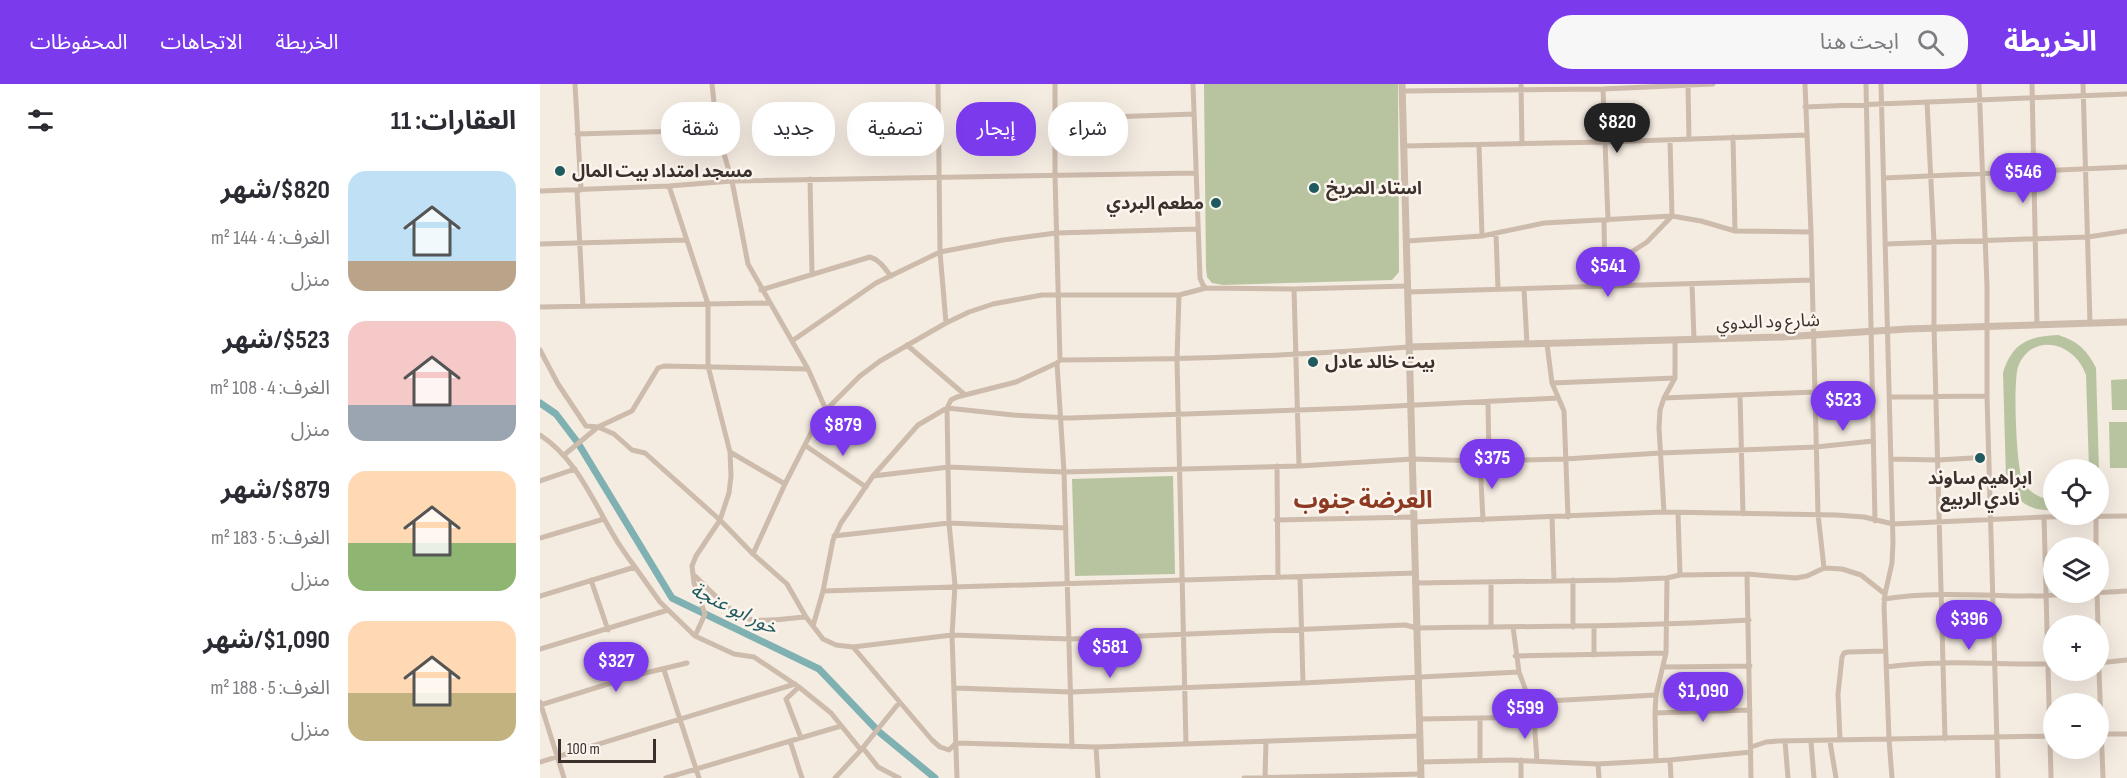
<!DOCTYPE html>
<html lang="ar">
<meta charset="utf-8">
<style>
:root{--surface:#fff;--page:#f7f7f7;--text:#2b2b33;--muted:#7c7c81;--accent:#7c3aed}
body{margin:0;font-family:"Sofia Sans Condensed","Noto Sans Arabic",sans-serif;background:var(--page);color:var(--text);direction:rtl;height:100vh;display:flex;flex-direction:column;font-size:22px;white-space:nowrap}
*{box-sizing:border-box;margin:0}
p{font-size:20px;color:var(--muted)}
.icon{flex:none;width:33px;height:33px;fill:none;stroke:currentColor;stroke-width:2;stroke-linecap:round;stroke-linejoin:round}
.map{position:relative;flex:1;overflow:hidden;direction:ltr}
.details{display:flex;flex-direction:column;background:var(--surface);width:540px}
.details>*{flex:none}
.guide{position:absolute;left:18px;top:18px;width:570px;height:54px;direction:rtl;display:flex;gap:12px}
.controls{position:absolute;left:1503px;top:375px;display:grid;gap:12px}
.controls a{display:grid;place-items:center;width:66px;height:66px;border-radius:50%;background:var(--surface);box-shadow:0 6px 24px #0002;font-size:30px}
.scale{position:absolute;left:18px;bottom:15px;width:98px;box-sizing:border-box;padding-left:6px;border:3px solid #3b302b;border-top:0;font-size:16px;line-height:21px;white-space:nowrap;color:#3b302b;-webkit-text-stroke:4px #fbf5ee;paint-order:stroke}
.price{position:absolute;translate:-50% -51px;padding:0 14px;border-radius:21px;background:var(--accent);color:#fff;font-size:20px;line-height:39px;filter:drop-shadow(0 2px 3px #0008)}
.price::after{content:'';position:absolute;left:50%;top:36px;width:18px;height:14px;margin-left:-9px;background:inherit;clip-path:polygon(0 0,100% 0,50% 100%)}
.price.current{background:#222;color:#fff}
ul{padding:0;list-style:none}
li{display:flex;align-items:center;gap:18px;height:150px;padding:0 24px}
li span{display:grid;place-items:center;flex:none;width:168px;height:120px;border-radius:18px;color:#555}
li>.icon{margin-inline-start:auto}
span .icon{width:72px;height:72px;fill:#fffc;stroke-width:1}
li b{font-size:26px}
h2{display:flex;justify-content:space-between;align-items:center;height:72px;padding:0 24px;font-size:26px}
.tag{padding:0 21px;border-radius:24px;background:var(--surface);box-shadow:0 6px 24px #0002;font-size:21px;line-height:54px}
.tag.current{background:var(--accent);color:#fff}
header{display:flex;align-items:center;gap:36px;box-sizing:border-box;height:84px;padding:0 30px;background:var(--accent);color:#fff}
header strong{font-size:28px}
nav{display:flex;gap:33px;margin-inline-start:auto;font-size:21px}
.search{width:420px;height:54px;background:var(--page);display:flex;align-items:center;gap:15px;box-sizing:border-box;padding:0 21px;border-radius:24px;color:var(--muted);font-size:22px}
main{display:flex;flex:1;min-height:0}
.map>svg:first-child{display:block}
.green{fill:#b8c4a0}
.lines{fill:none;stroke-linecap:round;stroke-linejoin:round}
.canal{stroke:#7fb0b2;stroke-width:7}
.minor{stroke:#cdbbac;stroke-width:5}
.tertiary{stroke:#cdbbac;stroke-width:7}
.poi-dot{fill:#1f5a5e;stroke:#fbf5ee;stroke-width:2}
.labels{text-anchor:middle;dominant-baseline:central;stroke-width:5;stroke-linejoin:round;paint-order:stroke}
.poi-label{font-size:18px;font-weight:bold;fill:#3b302b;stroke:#fbf5ee;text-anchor:start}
.street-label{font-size:18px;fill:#3b302b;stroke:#fbf5ee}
.water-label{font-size:20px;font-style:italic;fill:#1f5a5e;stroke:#fbf5ee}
.district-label{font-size:24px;font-weight:bold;fill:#8c3b22;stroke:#fbf5ee}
</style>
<header>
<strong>الخريطة</strong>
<div class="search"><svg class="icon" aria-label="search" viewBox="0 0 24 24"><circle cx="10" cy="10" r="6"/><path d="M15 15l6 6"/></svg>ابحث هنا</div>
<nav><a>الخريطة</a><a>الاتجاهات</a><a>المحفوظات</a></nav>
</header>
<main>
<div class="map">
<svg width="1587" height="694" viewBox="0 0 1587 694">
<rect width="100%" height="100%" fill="#f4ebe1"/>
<path class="green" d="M664,0H858L859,188L852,196L683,201L672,199L667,193L666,183Z
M1518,251C1537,256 1548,267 1556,284L1559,387L1549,385L1546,291C1535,258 1492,247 1478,283C1473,298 1476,384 1483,398C1488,408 1502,416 1513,415V426C1487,427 1476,417 1466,393L1463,289C1472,259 1489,252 1518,251Z
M1587,295V326H1572L1571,296Z
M1569,338H1587V384H1570Z
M633,392L635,490L535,492L532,395Z"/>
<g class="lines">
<path class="canal" d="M0,319L16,330L38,359L132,514L279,585L338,647L395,694"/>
<path class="minor" d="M35,0L41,106
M172,0L177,46L192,97L208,180L268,285L286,326
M398,0L400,168L406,239
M515,0V92L520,276L517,279L524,388L532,663
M653,0L660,194L663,201L666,204
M981,0L982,60
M1148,0L1149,55
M1265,0L1271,148L1278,430L1284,484
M1326,0L1335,437
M1341,0L1353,458L1352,479L1345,510L1344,522L1349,655L1514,652
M1439,0L1447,202V312L1458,694
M1492,0L1497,241
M1543,0L1550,239
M1063,5L1068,136
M862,7L1063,5L1173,0
M1387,18L1394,158V243L1405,655
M1265,23L1587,10
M515,35L654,30
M37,50L177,46
M1193,53L1195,147
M939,61L942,152
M864,62L1065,58L1267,51
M1344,94L1587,83
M270,95L272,190
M37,106L43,222
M0,107L129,102L192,97L656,89
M1064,136L1065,202
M956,150L958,205
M867,157L942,152L1004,139L1132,132L1161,137L1195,147L1271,148
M0,160L146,156
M1346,160L1548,153L1587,147
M1065,185L1107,158L1132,132L1130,56
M1152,200L1154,255
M868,202L754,205L666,204L639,211H502L453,220L429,228L406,239L340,277L320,292L286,326L272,347L245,400L213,470L247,500L266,533L283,555L296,561L313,563L412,551L530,555L865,541L877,544C988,542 1098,543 1209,536
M754,205L759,382
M984,205L987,260
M221,206L330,173C340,176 345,185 351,192
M868,208L1272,196
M639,211L637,276L646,660
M0,223L230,219
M252,257L336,199L400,168L463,156L516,149L657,145
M1007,260L1012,299L1024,327L1028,433
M367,261L424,310
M0,266L18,300L46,342L58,343L74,350L92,366L105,369L180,436L189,409L191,392L190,368L168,282V220L129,102
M520,276C637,276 753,272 869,263
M1012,299L1135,294
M1200,311L1203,430
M1349,313L1447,312
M1124,314L1274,308
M948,318L949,376
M0,351C36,374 53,417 74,452C80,463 88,473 95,483
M266,362L326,403
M190,368L245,400
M24,371L58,343L92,327L118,284L124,282L268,285
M1351,375L1398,376L1449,373
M940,377L943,436
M737,382L738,493
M333,392L409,383L524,388L759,382L873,375L940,377L1025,375L1120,369L1276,363L1333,357
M0,397L35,385
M1124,428L1119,344L1120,326L1124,314L1135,294V256
M1138,429L1140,491
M1012,433L1014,497
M1504,433L1511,694
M1556,433V464
M736,436L874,433
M874,438L1124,428L1296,431L1324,433L1353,440L1504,433L1587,432
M294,452L409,439L526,444
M0,454L64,435
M153,490C167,503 190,530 209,535C226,539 248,534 266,533
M1207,490L1211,694
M760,493L763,599
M51,496L68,546
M1033,496V543
M876,499L1078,496L1127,494L1140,491L1207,490L1256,494L1267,492L1284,484L1302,485L1321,491L1345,510
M951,499V543
M283,507L876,489
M1557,508L1558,542
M0,512L95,483L120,518L155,552L194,570L214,573L259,603L246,615L261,654
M1344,515C1390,508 1436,511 1482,512C1517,512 1552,509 1587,507
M273,542L283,507L293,456L301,439L333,392L378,341L407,324L473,331L530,334L816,324L1018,314
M973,543L979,588L990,618
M155,552L165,530L154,499L152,482L156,472L180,436L213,470
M1558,560L1563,694
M313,563L392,656L400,663L409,666L416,659L556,663L880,652
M0,565L128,526
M1054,571V543
M975,572L1126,569
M1558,579L1587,576
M1124,583L1210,582
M1346,583C1401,575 1458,581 1514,580
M124,586L159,694
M259,603L291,629L321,666L359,619
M415,604L531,608L763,599L979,588
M0,618L24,694
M0,621L97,591L147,579
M1115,629L1210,626
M879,635L994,633
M940,636V676
M1560,650H1587
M1300,656L1298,610L1302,573L1304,569L1308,568L1345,567
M250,657L262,694
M1245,657L1248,694
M1271,658L1274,694
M1290,658L1296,694
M556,663L558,694
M1211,663L1226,658L1238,657L1349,655L1352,694
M323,664L338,683L359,694
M981,676V694
M1116,676L1115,629L1116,611L1126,569L1127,494
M1130,676L1131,694
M997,677L994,633L990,618L1116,611
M0,678L255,600
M880,678L969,676L1058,680L1130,676L1211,668
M1058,680L1059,694
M126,694L301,642
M295,694L321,666
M417,694L412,551L415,501L409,439L407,324L411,316L417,313L476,298L517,279
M704,694L881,690
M725,694L726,657"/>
<path class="tertiary" d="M862,0L881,694
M869,263L1243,253L1367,245L1587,238"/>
</g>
<g class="poi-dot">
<circle cx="20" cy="87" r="6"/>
<circle cx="774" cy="104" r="6"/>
<circle cx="676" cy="119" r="6"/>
<circle cx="773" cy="278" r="6"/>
<circle cx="1440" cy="374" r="6"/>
</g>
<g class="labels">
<g class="poi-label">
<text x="32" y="87">مسجد امتداد بيت المال</text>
<text x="786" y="104">استاد المريخ</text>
<text x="664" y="119" text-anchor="end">مطعم البردي</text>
<text x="785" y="278">بيت خالد عادل</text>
<text x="1440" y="394" text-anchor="middle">ابراهيم ساوند<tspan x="1440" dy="21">نادي الربيع</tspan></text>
</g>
<g class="street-label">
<text transform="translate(1228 238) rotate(-2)">شارع ود البدوي</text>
</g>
<g class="water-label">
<text transform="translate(194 525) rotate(26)">خور ابو عنجة</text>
</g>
<g class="district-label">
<text x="823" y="416">العرضة جنوب</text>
</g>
</g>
</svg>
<div class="controls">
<a><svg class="icon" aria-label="locate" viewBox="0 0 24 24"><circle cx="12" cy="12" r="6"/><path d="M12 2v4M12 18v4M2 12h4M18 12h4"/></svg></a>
<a><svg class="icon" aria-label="layers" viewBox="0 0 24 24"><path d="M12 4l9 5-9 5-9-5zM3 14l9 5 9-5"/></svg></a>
<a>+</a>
<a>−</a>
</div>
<div class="scale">100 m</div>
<b class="price current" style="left:1077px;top:70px">$820</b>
<b class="price" style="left:1483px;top:120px">$546</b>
<b class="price" style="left:1068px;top:214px">$541</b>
<b class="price" style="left:1303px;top:348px">$523</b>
<b class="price" style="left:303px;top:373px">$879</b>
<b class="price" style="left:952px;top:406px">$375</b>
<b class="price" style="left:1429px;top:567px">$396</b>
<b class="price" style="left:570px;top:595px">$581</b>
<b class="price" style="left:76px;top:609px">$327</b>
<b class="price" style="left:1163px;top:639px">$1,090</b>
<b class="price" style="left:985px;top:656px">$599</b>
<div class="guide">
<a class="tag">شراء</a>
<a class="tag current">إيجار</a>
<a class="tag">تصفية</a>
<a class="tag">جديد</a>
<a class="tag">شقة</a>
</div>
</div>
<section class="details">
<h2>العقارات: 11<svg class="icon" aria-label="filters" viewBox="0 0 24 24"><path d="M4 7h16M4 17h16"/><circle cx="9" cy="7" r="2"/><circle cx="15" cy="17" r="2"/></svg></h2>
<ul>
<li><span style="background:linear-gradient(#bfe0f5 75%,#b9a48a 0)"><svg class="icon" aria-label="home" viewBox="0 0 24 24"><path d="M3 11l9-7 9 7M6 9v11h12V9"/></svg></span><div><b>$820/شهر</b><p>الغرف: 4 · 144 m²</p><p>منزل</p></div></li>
<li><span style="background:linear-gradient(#f6c9c9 70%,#9aa5b1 0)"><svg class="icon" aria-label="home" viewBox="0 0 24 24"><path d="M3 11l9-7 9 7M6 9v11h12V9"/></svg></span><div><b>$523/شهر</b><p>الغرف: 4 · 108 m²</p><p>منزل</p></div></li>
<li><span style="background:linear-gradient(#ffd9b3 60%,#8fb573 0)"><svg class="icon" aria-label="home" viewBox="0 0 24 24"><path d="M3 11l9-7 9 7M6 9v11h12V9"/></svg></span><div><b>$879/شهر</b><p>الغرف: 5 · 183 m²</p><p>منزل</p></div></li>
<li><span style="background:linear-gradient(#ffd9b3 60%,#c2b280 0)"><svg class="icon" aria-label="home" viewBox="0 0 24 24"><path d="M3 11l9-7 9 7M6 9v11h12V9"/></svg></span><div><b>$1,090/شهر</b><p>الغرف: 5 · 188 m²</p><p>منزل</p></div></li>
</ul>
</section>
</main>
